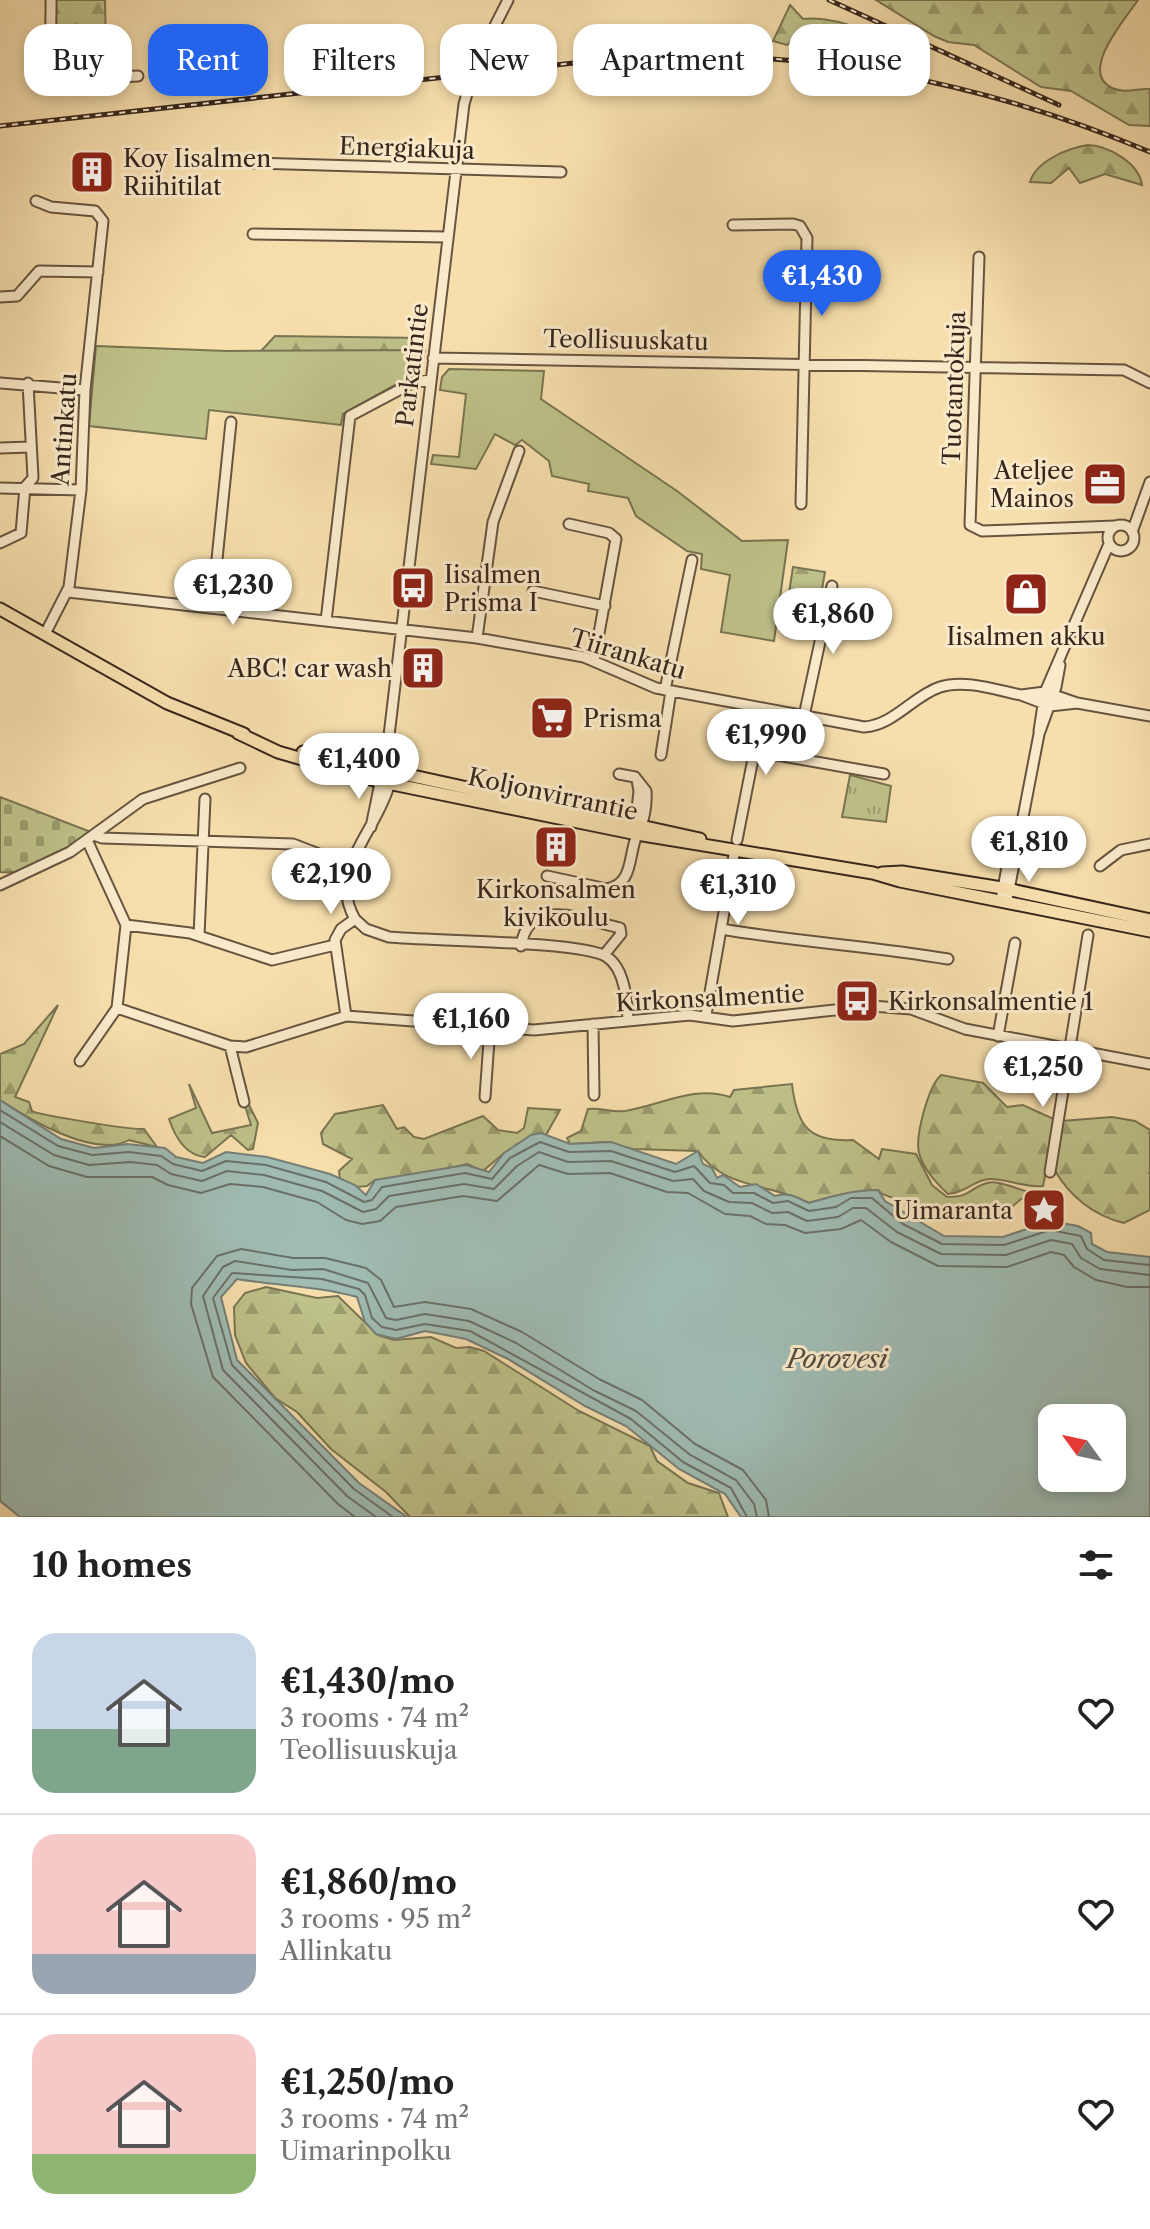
<!DOCTYPE html>
<meta charset="utf-8">
<style>
:root{--surface:#fff;--page:#f6f6f6;--text:#222;--muted:#767676;--line:#e0e0e0;--accent:#2563eb}
body{margin:0;font-family:"Libre Caslon Text",serif;background:var(--page);color:var(--text);height:100vh;display:flex;flex-direction:column;font-size:30px;white-space:nowrap}
*{box-sizing:border-box;margin:0}
p{font-size:26px;color:var(--muted)}
.icon{flex:none;width:44px;height:44px;fill:none;stroke:currentColor;stroke-width:2;stroke-linecap:round;stroke-linejoin:round}
.map{position:relative;height:1517px;overflow:hidden}
.side{display:flex;flex-direction:column;background:var(--surface);flex:1}
.side>*{flex:none}
.guide{position:absolute;left:24px;top:24px;width:1102px;height:72px;display:flex;gap:16px}
.needle{width:52px;rotate:303deg}
.controls{position:absolute;left:1038px;top:1404px;display:grid;gap:16px}
.controls a{display:grid;place-items:center;width:88px;height:88px;border-radius:16px;background:var(--surface);box-shadow:0 4px 12px #0003;font-size:40px}
.price{position:absolute;translate:-50% -68px;padding:0 18px;border-radius:28px;background:#fff;color:#222;font-size:26px;line-height:52px;filter:drop-shadow(0 2px 4px #0008)}
.price::after{content:'';position:absolute;left:50%;top:48px;width:24px;height:18px;margin-left:-12px;background:inherit;clip-path:polygon(0 0,100% 0,50% 100%)}
.price.selected{background:var(--accent);color:#fff}
ul{padding:0;list-style:none}
li{display:flex;align-items:center;gap:24px;height:200px;padding:0 32px}
li+li{border-top:2px solid var(--line)}
li span{display:grid;place-items:center;flex:none;width:224px;height:160px;border-radius:24px;color:#555}
li>.icon{margin-inline-start:auto}
span .icon{width:96px;height:96px;fill:#fffc;stroke-width:1}
li b{font-size:34px}
h2{display:flex;justify-content:space-between;align-items:center;height:96px;padding:0 32px;font-size:34px}
.tag{padding:0 28px;border-radius:24px;background:var(--surface);box-shadow:0 4px 12px #0003;font-size:28px;line-height:72px}
.tag.selected{background:var(--accent);color:#fff}
.map>svg:first-child{display:block}
.grass{fill:url(#grass-tufts);stroke:#7a7452;stroke-width:2}
.forest{fill:url(#forest-firs);stroke:#7a7452;stroke-width:2}
.cemetery{fill:url(#cemetery-stones);stroke:#7a7452;stroke-width:2}
.green{fill:#bec189;stroke:#7a7452;stroke-width:2}
.water{fill:#9fbbb2;stroke:#757f76;stroke-width:2;fill-rule:evenodd}
.lines{fill:none;stroke-linecap:round;stroke-linejoin:round}
.shore{stroke:#6b7067;stroke-width:2}
.minor-casing{stroke:#675440;stroke-width:13}
.major-casing{stroke:#37261c;stroke-width:15}
.minor{stroke:#faeaca;stroke-width:9}
.major{stroke:#f7dfad;stroke-width:11}
.rail-casing{stroke:#37261c;stroke-width:5}
.rail{stroke:#faeaca;stroke-width:2;stroke-dasharray:6;stroke-linecap:butt}
.labels{text-anchor:middle;dominant-baseline:central;stroke-width:6;stroke-linejoin:round;paint-order:stroke}
.street-label{font-size:24px;fill:#37261c;stroke:#faeaca}
.poi-label{font-size:24px;fill:#37261c;stroke:#faeaca;text-anchor:start}
.water-label{font-size:26px;font-style:italic;fill:#514b42;stroke:#faeaca}
</style>
<div class="map">
<svg width="1150" height="1517" viewBox="0 0 1150 1517">
<defs>
<pattern id="grass-tufts" width="24" height="20" patternUnits="userSpaceOnUse" patternTransform="scale(2)"><rect width="24" height="20" fill="#bec189"/><path d="M3 7l-1-3M5 7V3M7 7l1-3M15 17l-1-3M17 17v-4M19 17l1-3" fill="none" stroke="#9b9d6f"/></pattern>
<pattern id="forest-firs" width="22" height="20" patternUnits="userSpaceOnUse" patternTransform="scale(2)"><rect width="22" height="20" fill="#bec189"/><path d="M5 1l3.5 6h-7zM16 11l3.5 6h-7z" fill="#9b9d6f"/></pattern>
<pattern id="cemetery-stones" width="16" height="16" patternUnits="userSpaceOnUse" patternTransform="scale(2)"><rect width="16" height="16" fill="#bec189"/><path d="M2 7V4a2 2 0 0 1 4 0v3zM10 15v-3a2 2 0 0 1 4 0v3z" fill="#9b9d6f"/></pattern>
</defs>
<rect width="100%" height="100%" fill="#f7dfad"/>
<filter id="stains"><feTurbulence type="fractalNoise" baseFrequency=".0025" numOctaves="4"/><feColorMatrix values="0 0 0 0 .2 0 0 0 0 .09 0 0 0 0 .02 0 0 0 .5 -.17"/></filter>
<radialGradient id="worn" r=".72"><stop offset=".6" stop-color="#630" stop-opacity="0"/><stop offset="1" stop-color="#630" stop-opacity=".3"/></radialGradient>
<path class="grass" d="M850,775L891,786L886,822L842,817Z"/>
<path class="forest" d="M54,0H105L106,47L88,75H69L58,65Z
M876,0H1138C1126,18 1078,72 1112,88C1124,94 1138,88 1150,89V126L1129,125L1071,91L1041,87L974,45L948,42L934,36Z
M790,5L803,19C826,16 881,28 888,55C868,65 841,40 817,50L803,31L787,45L773,41Z
M1088,145C1109,146 1139,163 1142,185L1105,174L1080,183L1069,168L1051,183L1030,182C1036,161 1068,148 1088,145Z
M275,336L422,338L424,351H261Z
M793,567L825,572L818,612L787,606Z
M58,1005L15,1097L29,1102L32,1111C38,1115 132,1130 144,1129L157,1147L129,1140C95,1159 29,1119 0,1100V1054L24,1044Z
M941,1075L983,1083L1007,1107L1023,1105L1056,1120L1043,1186C1024,1188 1009,1179 990,1179C975,1179 966,1193 948,1194C936,1183 923,1168 919,1153C915,1136 928,1087 941,1075Z
M189,1084L212,1133L251,1125L245,1106L248,1103L258,1123L253,1149L248,1150L231,1135L205,1157C185,1155 175,1137 169,1119L196,1108Z
M792,1084C797,1128 810,1142 853,1140L879,1159L882,1149L916,1154L932,1185L947,1197C971,1197 967,1190 984,1184C997,1178 1017,1190 1030,1192L1004,1213L973,1209L940,1215L882,1194L878,1190C853,1191 833,1196 809,1203C772,1184 723,1189 698,1151L633,1149L605,1142L570,1144L567,1138L581,1131L588,1109C601,1107 611,1113 625,1111C661,1105 695,1085 730,1097L734,1090Z
M383,1105L397,1129L404,1127L414,1137L424,1139L483,1116L498,1130L517,1133L524,1128L528,1108L560,1110L546,1135L504,1153L483,1171L467,1164L396,1180H375L367,1186L356,1187L340,1180L339,1171L352,1159L323,1144L321,1133L335,1114Z
M1112,1117L1135,1121L1150,1130V1210L1124,1223C1094,1216 1069,1196 1054,1169L1062,1121Z
M266,1287L317,1298L338,1296L378,1335L394,1340L431,1337L456,1348L470,1347L484,1351L579,1411L650,1446L657,1461L688,1483L719,1493L728,1517H410L386,1492L331,1449L297,1412L275,1398L246,1363L235,1335L234,1307L245,1293Z"/>
<path class="cemetery" d="M0,797L91,832C64,851 34,876 0,872Z"/>
<path class="green" d="M96,346L227,351L425,350L420,371L343,414L341,425L209,410L206,439L89,426Z
M449,369L544,371L541,399L677,491L742,541L788,540L774,641L721,632L730,575L701,569L702,554L687,551L636,516L628,498L588,491L589,484L552,476L549,461L522,440L515,445L495,434L476,469L431,464L433,455L459,457L466,394L440,390L442,377Z"/>
<path class="water" d="M0,1100L61,1139L94,1148L127,1144L165,1148L176,1157L203,1163L226,1152L267,1157L330,1174L355,1185L366,1195L375,1180L466,1165L489,1172L504,1153L531,1135L541,1133L570,1144L611,1142L676,1164L698,1151L703,1164L712,1168L717,1178L723,1175L740,1187L756,1184L775,1196C791,1192 795,1197 809,1203C833,1196 853,1190 878,1190L885,1201L944,1236L1003,1237L1050,1221L1078,1226L1091,1233L1092,1244L1107,1252L1150,1257V1517H741L725,1494L679,1469L626,1426L585,1406L508,1359L466,1339L425,1331L396,1339L376,1334L365,1322L357,1297C318,1286 277,1286 237,1279L221,1297L237,1360L359,1483L407,1517H20L0,1501ZM1052,1418H1112V1478H1052Z"/>
<g class="lines">
<path class="shore" d="M0,1110L58,1146L92,1155L129,1152L161,1156L173,1164L202,1171L226,1161L266,1165L326,1182L364,1202L372,1200L382,1187L465,1173L492,1179L510,1158L540,1142L569,1152L611,1151L675,1172L694,1166L710,1183L724,1185L733,1193H754L773,1203L788,1201L809,1211L836,1207L851,1198H872L903,1224L942,1244L1004,1245L1050,1230L1081,1236L1087,1249L1104,1260L1150,1265
M0,1122L54,1155L89,1165L131,1162L157,1165L171,1174L202,1181L227,1171L264,1175L322,1191L363,1212L376,1209L389,1196L464,1184L494,1189L517,1166L539,1152L568,1162L611,1161L673,1181L693,1179L704,1191L729,1202L752,1203L772,1213L788,1212L807,1221L838,1217L853,1208H866L897,1232L941,1254L1006,1255L1051,1240L1072,1244L1081,1258L1100,1269L1150,1275
M0,1136L49,1166L87,1177H152L168,1185L201,1193L230,1184L263,1187L317,1202L346,1220L362,1224L380,1221L396,1207L463,1196L497,1201L539,1165L568,1174L610,1173L667,1192L688,1193L725,1214L750,1216L766,1224L785,1225L805,1233L841,1229L861,1220L891,1242L938,1266L1007,1267L1051,1252L1064,1255L1074,1267L1096,1280L1127,1287H1150
M355,1517L338,1504L213,1377L191,1304L192,1288L217,1256L241,1249L293,1258H325L366,1268L381,1280L394,1307L425,1302L471,1309L522,1332L599,1379L642,1400L695,1444L743,1470L766,1500L769,1517
M376,1517L347,1496L223,1370L203,1296L223,1267L235,1261L292,1270L323,1269L368,1283L386,1318L396,1320L425,1314L469,1321L516,1343L593,1390L636,1411L689,1454L736,1480L754,1504L757,1517
M393,1517L354,1489L232,1365L213,1298L232,1273L322,1279L359,1289L365,1295L372,1318L382,1327L396,1330L425,1324L470,1331L631,1419L683,1462L731,1488L747,1517"/>
<g class="minor-casing">
<path id="minor" d="M51,0C52,26 44,67 73,79L138,76
M253,163L561,172
M36,201L51,207L95,211L103,221L85,390L81,490L69,587L45,634
M733,225L793,224L800,226L807,238L801,504
M253,234L447,237
M979,257L970,525L982,531L1115,526
M0,297L17,296L39,271L98,272
M433,358L1124,370L1150,383
M0,383L85,390
M0,448L31,447
M0,488L81,490
M569,524L609,533L616,539L594,661
M1108 538a13 13 0 1 1 26 0a13 13 0 1 1-26 0Z
M1132,532L1150,482
M0,543L21,533L25,487L33,478L28,383
M533,591L605,606
M68,592L477,638L584,657L656,688L864,727C894,725 913,696 940,687C965,679 996,690 1021,695
M212,608L231,422
M326,621L350,416L414,382L431,380
M477,638L493,522L519,451
M665,690L692,560
M1077,703L1050,706L1021,695L1045,692L1077,703L1150,716
M804,716L832,586
M1039,731L1045,692L1109,544
M754,751L884,774
M661,755L671,691
M371,827L388,744L464,104L476,63L508,0
M635,828L639,791L637,780
M94,835L102,838L293,844L350,866
M87,840L126,925L117,1008L230,1046L246,1047L346,1016L534,1030L690,1015L733,1021L872,1006L911,1009L965,1029L1150,1064
M737,840L763,708
M1100,866L1121,850L1150,844
M547,876L607,889C634,884 628,855 637,835C644,820 647,808 646,791L635,777L619,774
M0,885L70,852L143,799L240,768
M1002,894L1007,867L1013,855
M1008,895L1039,734L1056,687L1060,665
M355,919L366,929L389,937C429,941 583,941 607,957C625,969 627,1001 628,1020
M126,925L190,933L272,960L335,945
M721,929C797,942 873,946 948,959
M199,936L205,799
M521,946C528,895 586,920 620,928L621,934L604,955
M706,1015L734,855
M346,1016L335,940L341,929L355,919C319,858 411,809 388,744
M593,1024L594,1095
M998,1036L1015,943
M230,1046L244,1102
M80,1061L117,1008
M485,1097L490,1027
M1050,1172L1088,935"/>
</g>
<g class="major-casing">
<path id="major" d="M0,609L167,703L244,734
M238,733L278,752L378,781L637,834L873,873L900,881L1150,931
M303,752L700,839
M882,873L902,872L1002,888L1150,920"/>
</g>
<use href="#minor" class="minor"/>
<use href="#major" class="major"/>
<g class="rail-casing">
<path id="rail" d="M829,0L1059,105
M0,126L610,59C798,45 977,79 1150,152"/>
</g>
<use href="#rail" class="rail"/>
</g>
<defs>
<g id="building-square" transform="scale(2.3)"><rect x="-9" y="-9" width="18" height="18" rx="4" fill="#8f2418" stroke="#faeaca"/><path d="M-4-6H4V6H1V3H-1V6H-4ZM-2.5-4.3h1.7v1.8h-1.7ZM.8-4.3h1.7v1.8H.8ZM-2.5-1h1.7V.8h-1.7ZM.8-1h1.7V.8H.8Z" fill="#fff"/></g>
<g id="office-square" transform="scale(2.3)"><rect x="-9" y="-9" width="18" height="18" rx="4" fill="#8f2418" stroke="#faeaca"/><path d="M-6-3h4V-5.5h4V-3h4V5H-6ZM-1-4.5V-3h2v-1.5ZM-6 0V1H6V0Z" fill="#fff"/></g>
<g id="bus-square" transform="scale(2.3)"><rect x="-9" y="-9" width="18" height="18" rx="4" fill="#8f2418" stroke="#faeaca"/><path d="M-5-6H5V4H4V6H2V4H-2V6H-4V4H-5ZM-3.5-4V0h7V-4ZM-3.5 1.2v1.5H-2V1.2ZM2 1.2v1.5H3.5V1.2Z" fill="#fff"/></g>
<g id="shop-square" transform="scale(2.3)"><rect x="-9" y="-9" width="18" height="18" rx="4" fill="#8f2418" stroke="#faeaca"/><path d="M-5-2.5h2.3a2.7 3.5 0 0 1 5.4 0H5L5.5 6h-11ZM-1.5-2.5h3a1.5 2.3 0 0 0-3 0Z" fill="#fff"/></g>
<g id="supermarket-square" transform="scale(2.3)"><rect x="-9" y="-9" width="18" height="18" rx="4" fill="#8f2418" stroke="#faeaca"/><path d="M-6-5.5h2.5l.6 2H6L4.5 2H-2.5L-4.4-4H-6ZM-1.5 3.2a1.3 1.3 0 1 0 .1 0ZM3 3.2a1.3 1.3 0 1 0 .1 0Z" fill="#fff"/></g>
<g id="sight-square" transform="scale(2.3)"><rect x="-9" y="-9" width="18" height="18" rx="4" fill="#8f2418" stroke="#faeaca"/><path d="M0-6L1.8-2.2L6-1.7L2.9 1.2L3.7 5.4L0 3.3L-3.7 5.4L-2.9 1.2L-6-1.7L-1.8-2.2Z" fill="#fff"/></g>
</defs>
<g fill-rule="evenodd">
<use href="#building-square" x="92" y="172"/>
<use href="#office-square" x="1105" y="484"/>
<use href="#bus-square" x="413" y="588"/>
<use href="#shop-square" x="1026" y="594"/>
<use href="#building-square" x="423" y="668"/>
<use href="#supermarket-square" x="552" y="718"/>
<use href="#building-square" x="556" y="847"/>
<use href="#bus-square" x="857" y="1001"/>
<use href="#sight-square" x="1044" y="1210"/>
</g>
<g class="labels">
<g class="street-label">
<text transform="translate(407 148) rotate(2)">Energiakuja</text>
<text transform="translate(626 340) rotate(1)">Teollisuuskatu</text>
<text transform="translate(412 365) rotate(-83)">Parkatintie</text>
<text transform="translate(954 388) rotate(-88)">Tuotantokuja</text>
<text transform="translate(64 429) rotate(-86)">Antinkatu</text>
<text transform="translate(628 654) rotate(17)">Tiirankatu</text>
<text transform="translate(553 794) rotate(12)">Koljonvirrantie</text>
<text transform="translate(710 998) rotate(-3)">Kirkonsalmentie</text>
</g>
<g class="poi-label">
<text x="123" y="158">Koy Iisalmen<tspan x="123" dy="28">Riihitilat</tspan></text>
<text x="1074" y="470" text-anchor="end">Ateljee<tspan x="1074" dy="28">Mainos</tspan></text>
<text x="444" y="574">Iisalmen<tspan x="444" dy="28">Prisma I</tspan></text>
<text x="1026" y="636" text-anchor="middle">Iisalmen akku</text>
<text x="392" y="668" text-anchor="end">ABC! car wash</text>
<text x="583" y="718">Prisma</text>
<text x="556" y="889" text-anchor="middle">Kirkonsalmen<tspan x="556" dy="28">kivikoulu</tspan></text>
<text x="888" y="1001">Kirkonsalmentie 1</text>
<text x="1013" y="1210" text-anchor="end">Uimaranta</text>
</g>
<g class="water-label">
<text x="837" y="1359">Porovesi</text>
</g>
</g>
<rect width="100%" height="100%" filter="url(#stains)"/>
<rect width="100%" height="100%" fill="url(#worn)"/>
</svg>
<div class="controls">
<a><svg class="needle" viewBox="-14 -14 28 28"><path d="M0-13l5 13h-10z" fill="#e53935"/><path d="M0 13l5-13h-10z" fill="#767676"/></svg></a>
</div>
<b class="price selected" style="left:822px;top:318px">€1,430</b>
<b class="price" style="left:233px;top:627px">€1,230</b>
<b class="price" style="left:833px;top:656px">€1,860</b>
<b class="price" style="left:766px;top:777px">€1,990</b>
<b class="price" style="left:359px;top:801px">€1,400</b>
<b class="price" style="left:1029px;top:884px">€1,810</b>
<b class="price" style="left:331px;top:916px">€2,190</b>
<b class="price" style="left:738px;top:927px">€1,310</b>
<b class="price" style="left:471px;top:1061px">€1,160</b>
<b class="price" style="left:1043px;top:1109px">€1,250</b>
<div class="guide">
<a class="tag">Buy</a>
<a class="tag selected">Rent</a>
<a class="tag">Filters</a>
<a class="tag">New</a>
<a class="tag">Apartment</a>
<a class="tag">House</a>
</div>
</div>
<section class="side">
<h2>10 homes<svg class="icon" aria-label="filters" viewBox="0 0 24 24"><path d="M4 7h16M4 17h16"/><circle cx="9" cy="7" r="2"/><circle cx="15" cy="17" r="2"/></svg></h2>
<ul>
<li><span style="background:linear-gradient(#c9d6e8 60%,#7fa58c 0)"><svg class="icon" aria-label="home" viewBox="0 0 24 24"><path d="M3 11l9-7 9 7M6 9v11h12V9"/></svg></span><div><b>€1,430/mo</b><p>3 rooms · 74 m²</p><p>Teollisuuskuja</p></div><svg class="icon" aria-label="heart" viewBox="0 0 24 24"><path d="M12 20l-8-8c-3-5 5-10 8-4 3-6 11-1 8 4z"/></svg></li>
<li><span style="background:linear-gradient(#f6c9c9 75%,#9aa5b1 0)"><svg class="icon" aria-label="home" viewBox="0 0 24 24"><path d="M3 11l9-7 9 7M6 9v11h12V9"/></svg></span><div><b>€1,860/mo</b><p>3 rooms · 95 m²</p><p>Allinkatu</p></div><svg class="icon" aria-label="heart" viewBox="0 0 24 24"><path d="M12 20l-8-8c-3-5 5-10 8-4 3-6 11-1 8 4z"/></svg></li>
<li><span style="background:linear-gradient(#f6c9c9 75%,#8fb573 0)"><svg class="icon" aria-label="home" viewBox="0 0 24 24"><path d="M3 11l9-7 9 7M6 9v11h12V9"/></svg></span><div><b>€1,250/mo</b><p>3 rooms · 74 m²</p><p>Uimarinpolku</p></div><svg class="icon" aria-label="heart" viewBox="0 0 24 24"><path d="M12 20l-8-8c-3-5 5-10 8-4 3-6 11-1 8 4z"/></svg></li>
</ul>
</section>
